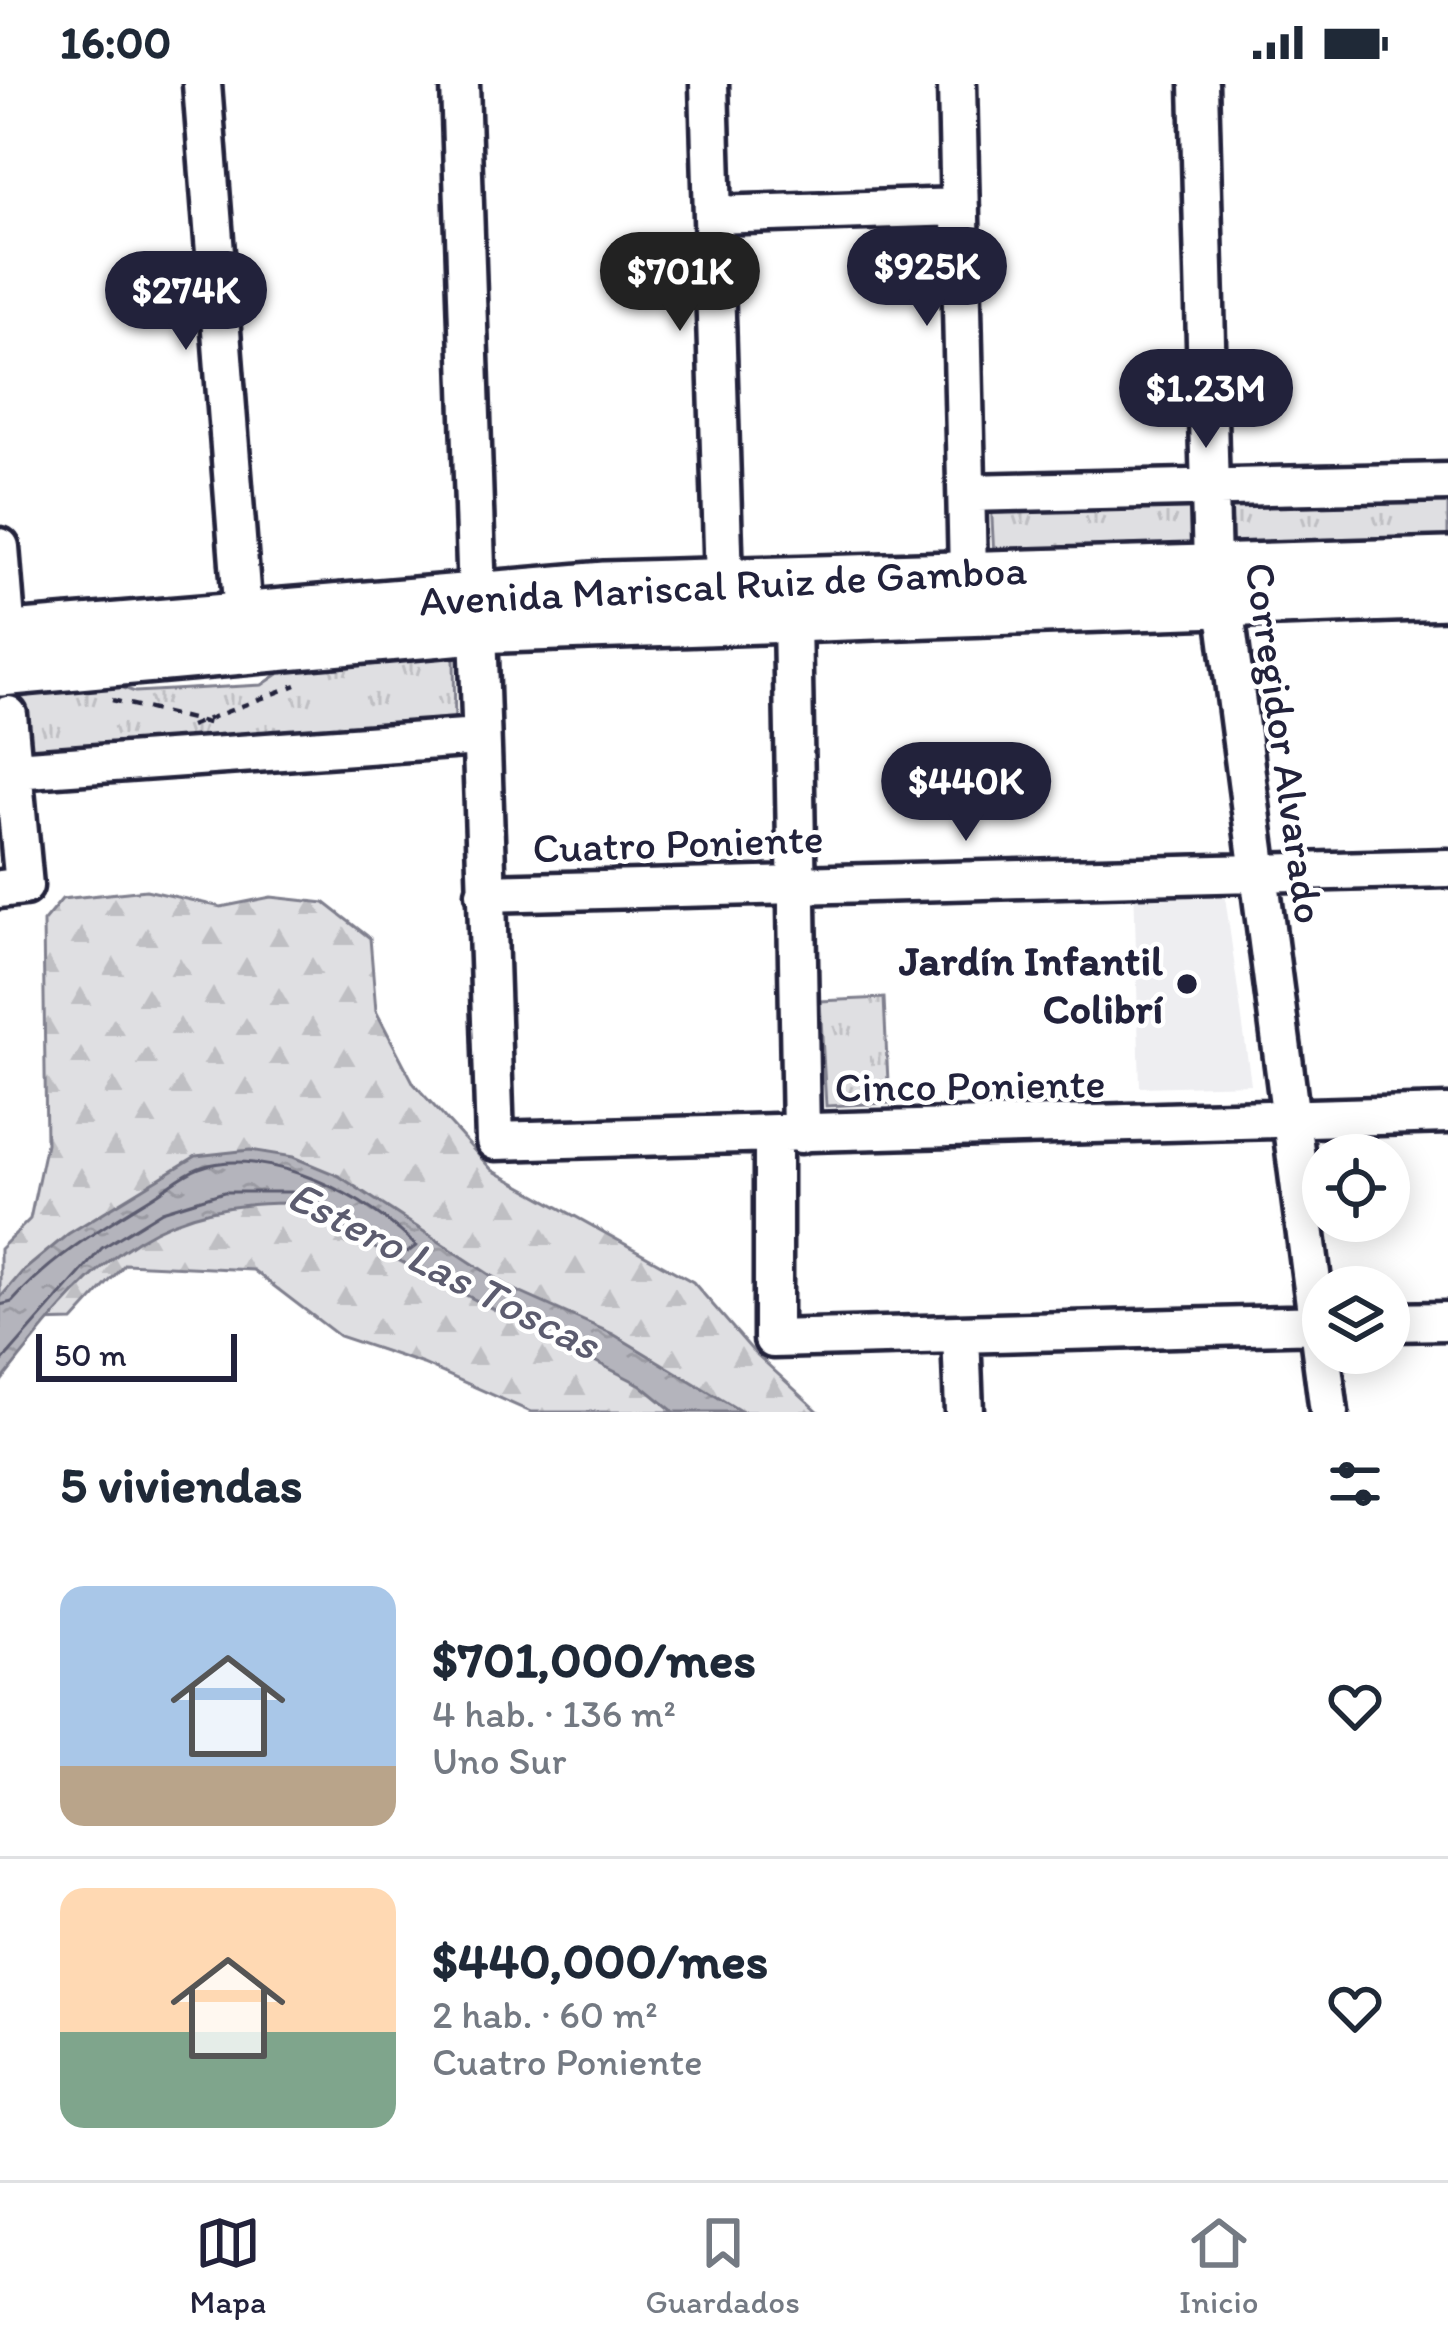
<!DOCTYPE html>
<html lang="es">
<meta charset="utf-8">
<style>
:root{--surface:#fff;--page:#f2f2f3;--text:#1f2937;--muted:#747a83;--line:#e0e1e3;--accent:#22223b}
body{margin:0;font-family:Itim,sans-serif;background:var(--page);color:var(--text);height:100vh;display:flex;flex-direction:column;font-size:45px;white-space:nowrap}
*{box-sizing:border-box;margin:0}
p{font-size:39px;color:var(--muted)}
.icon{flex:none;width:66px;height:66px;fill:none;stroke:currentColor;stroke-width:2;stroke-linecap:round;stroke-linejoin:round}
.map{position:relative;height:1328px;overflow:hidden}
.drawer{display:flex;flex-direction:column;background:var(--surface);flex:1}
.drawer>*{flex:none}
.tools{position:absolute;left:1302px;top:1050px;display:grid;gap:24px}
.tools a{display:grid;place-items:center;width:108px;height:108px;border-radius:50%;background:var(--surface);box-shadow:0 6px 30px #0003;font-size:60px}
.scale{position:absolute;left:36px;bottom:30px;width:201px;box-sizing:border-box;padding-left:12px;border:6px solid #22223b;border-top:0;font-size:33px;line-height:42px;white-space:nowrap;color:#22223b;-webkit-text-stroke:9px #fff;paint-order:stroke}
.price{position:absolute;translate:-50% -102px;padding:0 27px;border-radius:42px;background:var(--accent);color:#fff;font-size:39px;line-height:78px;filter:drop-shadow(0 3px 6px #0008)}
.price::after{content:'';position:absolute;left:50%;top:72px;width:36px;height:27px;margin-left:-18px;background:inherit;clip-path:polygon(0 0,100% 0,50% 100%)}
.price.active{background:#222;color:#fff}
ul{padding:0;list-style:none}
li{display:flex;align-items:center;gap:36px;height:300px;padding:0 60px}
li+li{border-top:3px solid var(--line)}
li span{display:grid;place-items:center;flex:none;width:336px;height:240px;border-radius:24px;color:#555}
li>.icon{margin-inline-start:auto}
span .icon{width:144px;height:144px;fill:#fffc;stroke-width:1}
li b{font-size:51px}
h2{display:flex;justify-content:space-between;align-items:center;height:144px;padding:0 60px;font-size:51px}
.status{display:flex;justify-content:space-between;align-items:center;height:84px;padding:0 60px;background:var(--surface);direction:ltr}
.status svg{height:33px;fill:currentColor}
.tab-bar{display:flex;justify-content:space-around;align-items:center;height:168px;border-top:3px solid var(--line);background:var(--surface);font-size:33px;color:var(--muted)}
.tab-bar a{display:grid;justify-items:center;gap:6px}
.tab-bar .active{color:var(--accent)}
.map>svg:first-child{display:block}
.built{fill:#eeeef1}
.forest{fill:url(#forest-firs);stroke:#80808e;stroke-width:3}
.park{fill:url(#park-tufts);stroke:#80808e;stroke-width:3}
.water{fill:url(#water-ripples);stroke:#7a7a88;stroke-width:3}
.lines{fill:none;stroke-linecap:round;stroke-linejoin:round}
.shore{stroke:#5c5c6f;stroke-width:3}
.minor-casing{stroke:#22223b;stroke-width:45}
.major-casing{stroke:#22223b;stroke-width:54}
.path{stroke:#22223b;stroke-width:4.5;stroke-dasharray:9 9;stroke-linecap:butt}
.minor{stroke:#fff;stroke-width:36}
.major{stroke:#fff;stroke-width:45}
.poi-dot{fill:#22223b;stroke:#fff;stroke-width:4.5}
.labels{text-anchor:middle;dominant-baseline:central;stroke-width:9;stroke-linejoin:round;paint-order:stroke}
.street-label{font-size:42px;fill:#22223b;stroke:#fff}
.poi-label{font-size:42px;font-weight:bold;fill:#22223b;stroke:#fff;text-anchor:end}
.water-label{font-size:45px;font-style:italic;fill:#5c5c6f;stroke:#fff}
</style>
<div class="status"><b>16:00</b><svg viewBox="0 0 49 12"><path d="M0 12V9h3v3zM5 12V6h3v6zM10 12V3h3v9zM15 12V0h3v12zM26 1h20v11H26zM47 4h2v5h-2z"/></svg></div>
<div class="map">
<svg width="1448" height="1328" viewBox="0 0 1448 1328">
<defs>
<pattern id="forest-firs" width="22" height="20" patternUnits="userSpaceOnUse" patternTransform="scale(3)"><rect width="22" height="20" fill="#dfdfe2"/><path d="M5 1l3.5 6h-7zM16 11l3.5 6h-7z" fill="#bfbfc3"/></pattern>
<pattern id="park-tufts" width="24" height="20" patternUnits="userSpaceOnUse" patternTransform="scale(3)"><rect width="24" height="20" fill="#dfdfe2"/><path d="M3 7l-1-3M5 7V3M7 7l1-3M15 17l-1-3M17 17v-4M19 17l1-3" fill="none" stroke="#bfbfc3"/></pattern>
<pattern id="water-ripples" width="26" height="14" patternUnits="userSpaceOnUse" patternTransform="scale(3)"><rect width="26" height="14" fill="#b4b4bc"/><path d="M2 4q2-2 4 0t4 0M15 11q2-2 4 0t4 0" fill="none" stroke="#9a9aa2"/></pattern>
</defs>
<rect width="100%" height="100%" fill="#fff"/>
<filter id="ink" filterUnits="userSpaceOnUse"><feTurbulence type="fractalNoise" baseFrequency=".00833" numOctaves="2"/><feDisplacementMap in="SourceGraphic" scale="24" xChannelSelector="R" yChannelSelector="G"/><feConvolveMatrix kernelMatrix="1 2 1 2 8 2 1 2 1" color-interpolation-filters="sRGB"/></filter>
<g filter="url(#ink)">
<path class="built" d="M1223,798L1251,1000L1140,1003L1134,799Z"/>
<path class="forest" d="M146,806L221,823L271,813L325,819L370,854L376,927L414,1000L492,1086L693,1198L752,1266L819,1328H531L423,1280L339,1252L253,1186L125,1180L73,1237L0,1239V1165L30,1135L46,1059L43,838L62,815Z"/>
<path class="park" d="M1448,410V464L994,474L991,415Z
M454,570L455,647L22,673L15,604L106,598L135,608L262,601L287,584Z
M884,914L889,1019L826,1022L820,917Z"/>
<path class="water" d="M250,1066L293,1073L339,1092L510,1204L613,1250L742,1328H674L641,1301L287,1119C140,1119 85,1191 0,1299V1214L22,1188L68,1150L196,1072Z"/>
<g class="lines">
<path class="shore" d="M0,1221L12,1218C52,1173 101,1144 152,1113C167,1104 183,1090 199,1084C267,1060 371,1114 416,1162L408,1168L292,1108H224L162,1127L102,1164L0,1280"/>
<g class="minor-casing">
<path id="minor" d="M202,0L243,532
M460,0L495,1057L1448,1030
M709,0L724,498
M957,0L968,489
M1199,0L1212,481L1227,543L1329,1328
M713,131L960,123
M967,409L1448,398
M0,463L7,551
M792,534L801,1050
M14,686L479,653
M0,805L24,802L8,631
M485,809L1448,784
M773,1050V1255L1323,1240
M1389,1238L1448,1237
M961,1250L964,1328"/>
</g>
<g class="major-casing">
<path id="major" d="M0,552L605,501L1448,477
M0,589L475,546L1448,512"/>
</g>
<path class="path" d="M112,616L212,640
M190,642L296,601"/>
<use href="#minor" class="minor"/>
<use href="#major" class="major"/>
</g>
</g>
<circle class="poi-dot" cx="1187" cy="900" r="12"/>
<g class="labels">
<g class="street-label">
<text transform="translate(723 501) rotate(-3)">Avenida Mariscal Ruiz de Gamboa</text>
<text transform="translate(1285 659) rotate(82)">Corregidor Alvarado</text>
<text transform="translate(678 759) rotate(-2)">Cuatro Poniente</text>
<text transform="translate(970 1001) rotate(-1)">Cinco Poniente</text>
</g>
<g class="poi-label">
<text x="1163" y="876">Jardín Infantil<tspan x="1163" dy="48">Colibrí</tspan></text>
</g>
<g class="water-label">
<text transform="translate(444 1185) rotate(27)">Estero Las Toscas</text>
</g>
</g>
</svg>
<div class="tools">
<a><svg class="icon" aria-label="locate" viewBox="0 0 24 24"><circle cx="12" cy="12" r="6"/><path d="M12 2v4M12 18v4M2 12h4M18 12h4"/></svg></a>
<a><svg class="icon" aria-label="layers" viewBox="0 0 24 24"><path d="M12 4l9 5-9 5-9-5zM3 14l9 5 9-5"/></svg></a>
</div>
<div class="scale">50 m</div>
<b class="price" style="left:927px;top:245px">$925K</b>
<b class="price active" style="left:680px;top:250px">$701K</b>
<b class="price" style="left:186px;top:269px">$274K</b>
<b class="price" style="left:1206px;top:367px">$1.23M</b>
<b class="price" style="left:966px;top:760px">$440K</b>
</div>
<section class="drawer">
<h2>5 viviendas<svg class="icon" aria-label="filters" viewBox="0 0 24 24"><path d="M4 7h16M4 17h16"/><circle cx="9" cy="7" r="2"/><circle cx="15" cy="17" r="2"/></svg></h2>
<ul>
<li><span style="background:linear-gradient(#a9c7e8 75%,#b9a48a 0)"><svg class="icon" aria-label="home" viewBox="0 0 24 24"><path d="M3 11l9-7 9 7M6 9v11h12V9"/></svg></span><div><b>$701,000/mes</b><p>4 hab. · 136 m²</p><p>Uno Sur</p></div><svg class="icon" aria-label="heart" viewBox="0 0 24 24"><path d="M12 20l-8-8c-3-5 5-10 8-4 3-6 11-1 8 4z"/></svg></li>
<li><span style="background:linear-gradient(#ffd9b3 60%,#7fa58c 0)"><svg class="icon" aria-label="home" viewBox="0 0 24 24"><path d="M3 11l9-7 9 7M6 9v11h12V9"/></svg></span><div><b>$440,000/mes</b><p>2 hab. · 60 m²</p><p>Cuatro Poniente</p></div><svg class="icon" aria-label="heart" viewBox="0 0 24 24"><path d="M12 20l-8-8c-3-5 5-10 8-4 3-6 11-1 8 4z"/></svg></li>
</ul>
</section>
<nav class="tab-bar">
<a class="active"><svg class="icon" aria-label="map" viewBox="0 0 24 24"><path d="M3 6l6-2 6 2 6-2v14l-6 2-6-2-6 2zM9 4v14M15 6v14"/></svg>Mapa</a>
<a><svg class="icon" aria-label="saved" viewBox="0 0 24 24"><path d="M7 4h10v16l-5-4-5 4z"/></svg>Guardados</a>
<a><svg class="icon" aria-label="home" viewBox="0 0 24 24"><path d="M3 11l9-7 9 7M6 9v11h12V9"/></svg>Inicio</a>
</nav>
